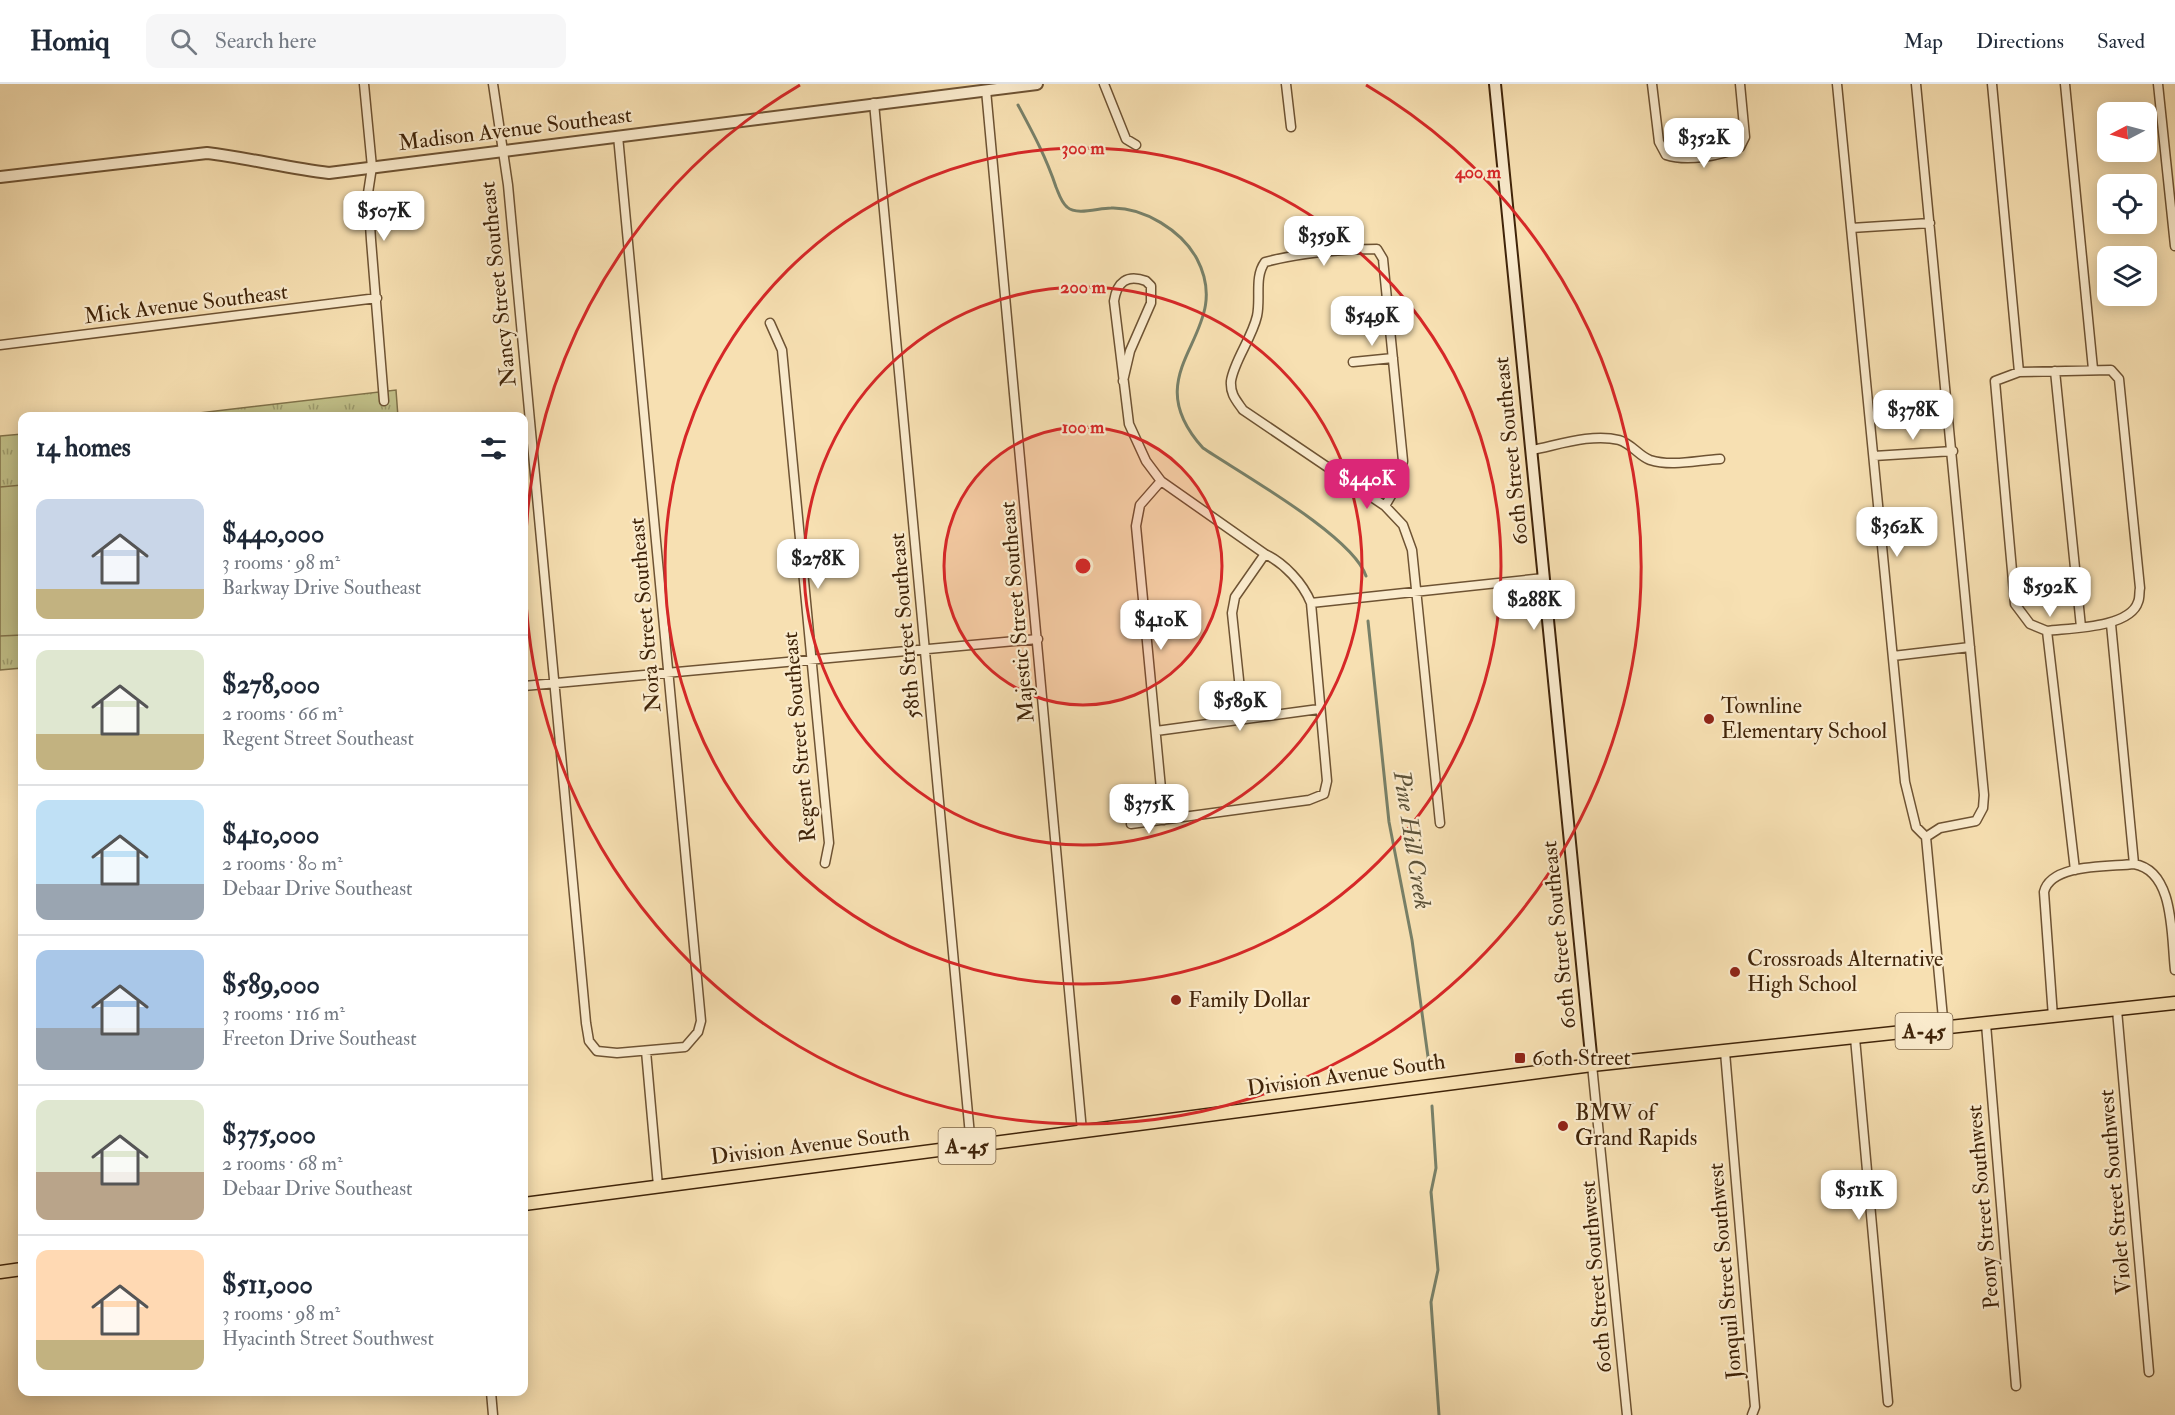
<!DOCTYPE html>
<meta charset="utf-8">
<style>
:root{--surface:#fff;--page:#f6f6f7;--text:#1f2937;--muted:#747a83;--line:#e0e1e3;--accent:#db2777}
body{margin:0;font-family:"IM FELL Double Pica",serif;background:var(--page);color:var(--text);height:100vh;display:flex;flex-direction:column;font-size:22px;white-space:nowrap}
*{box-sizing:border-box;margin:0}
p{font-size:20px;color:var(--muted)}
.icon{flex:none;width:33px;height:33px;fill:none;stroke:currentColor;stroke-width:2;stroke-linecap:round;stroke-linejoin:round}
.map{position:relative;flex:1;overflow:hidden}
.details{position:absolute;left:18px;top:328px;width:510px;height:984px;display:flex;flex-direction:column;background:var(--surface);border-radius:12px;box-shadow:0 3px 15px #0003}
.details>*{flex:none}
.needle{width:39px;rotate:264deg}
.buttons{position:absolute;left:2097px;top:18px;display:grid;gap:12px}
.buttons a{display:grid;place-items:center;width:60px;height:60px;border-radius:12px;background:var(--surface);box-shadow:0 3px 15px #0003;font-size:30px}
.price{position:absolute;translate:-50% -51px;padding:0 14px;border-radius:12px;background:#fff;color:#222;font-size:20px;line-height:39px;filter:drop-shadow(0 2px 3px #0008)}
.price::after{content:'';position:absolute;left:50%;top:36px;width:18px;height:14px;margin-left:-9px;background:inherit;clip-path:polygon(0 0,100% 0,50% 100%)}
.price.active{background:var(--accent);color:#fff}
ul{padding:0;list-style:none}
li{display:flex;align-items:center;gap:18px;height:150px;padding:0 18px}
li+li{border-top:2px solid var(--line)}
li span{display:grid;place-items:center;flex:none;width:168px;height:120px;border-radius:12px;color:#555}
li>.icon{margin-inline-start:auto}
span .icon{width:72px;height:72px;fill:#fffc;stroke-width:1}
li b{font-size:26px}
h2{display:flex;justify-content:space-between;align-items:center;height:72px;padding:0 18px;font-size:26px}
header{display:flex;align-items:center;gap:36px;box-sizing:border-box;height:84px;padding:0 30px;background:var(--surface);border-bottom:2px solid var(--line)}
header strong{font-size:28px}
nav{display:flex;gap:33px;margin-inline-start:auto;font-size:21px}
.search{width:420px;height:54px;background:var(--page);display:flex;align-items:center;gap:15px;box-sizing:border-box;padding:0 21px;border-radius:12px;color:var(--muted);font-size:22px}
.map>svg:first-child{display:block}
.park{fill:url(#park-tufts);stroke:#817249;stroke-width:1.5}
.pitch{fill:#c2c189;stroke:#817249;stroke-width:1.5}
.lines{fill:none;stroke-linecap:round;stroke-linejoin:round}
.stream{stroke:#788068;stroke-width:3}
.minor-casing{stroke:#6e5333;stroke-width:11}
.tertiary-casing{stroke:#6e5333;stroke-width:14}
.secondary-casing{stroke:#402409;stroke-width:14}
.primary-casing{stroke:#402409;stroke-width:15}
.minor{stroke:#faebcd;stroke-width:8}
.tertiary{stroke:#faebcd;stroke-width:10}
.secondary{stroke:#faebcd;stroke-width:10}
.primary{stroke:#f7e0b2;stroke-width:12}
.ring{fill:none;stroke:#d62828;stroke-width:3}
.poi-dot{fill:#8f2418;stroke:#faebcd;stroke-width:2}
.labels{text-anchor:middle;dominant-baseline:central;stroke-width:4.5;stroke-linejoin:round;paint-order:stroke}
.shield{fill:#faebcd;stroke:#786044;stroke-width:1.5}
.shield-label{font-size:21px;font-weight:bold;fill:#402409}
.street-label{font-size:22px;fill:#402409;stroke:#faebcd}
.poi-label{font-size:22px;fill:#402409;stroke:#faebcd;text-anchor:start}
.water-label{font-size:24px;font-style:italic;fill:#5c5239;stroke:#faebcd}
.centre{fill:#d62828;stroke:#faebcd;stroke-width:3}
.ring-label{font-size:18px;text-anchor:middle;font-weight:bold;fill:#d62828;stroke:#faebcd;stroke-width:4.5;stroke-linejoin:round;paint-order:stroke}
</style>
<header>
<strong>Homiq</strong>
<div class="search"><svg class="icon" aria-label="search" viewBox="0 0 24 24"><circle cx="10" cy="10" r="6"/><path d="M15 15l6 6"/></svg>Search here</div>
<nav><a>Map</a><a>Directions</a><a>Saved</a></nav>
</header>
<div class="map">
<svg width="2175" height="1331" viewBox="0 0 2175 1331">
<defs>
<pattern id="park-tufts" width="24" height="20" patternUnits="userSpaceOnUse" patternTransform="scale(1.5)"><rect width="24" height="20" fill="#c2c189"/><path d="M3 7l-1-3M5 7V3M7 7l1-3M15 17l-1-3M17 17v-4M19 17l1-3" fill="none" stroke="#9f9d6e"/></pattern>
</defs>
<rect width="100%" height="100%" fill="#f7e0b2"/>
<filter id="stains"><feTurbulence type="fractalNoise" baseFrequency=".00333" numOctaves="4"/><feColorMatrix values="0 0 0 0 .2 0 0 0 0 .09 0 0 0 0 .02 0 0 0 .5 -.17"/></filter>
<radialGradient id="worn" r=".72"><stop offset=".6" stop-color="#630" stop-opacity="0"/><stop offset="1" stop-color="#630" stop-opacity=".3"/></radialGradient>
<path class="park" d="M396,306L398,333H165Z
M22,350V584L0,586V352Z"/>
<path class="pitch" d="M22,401V551L0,552V403Z"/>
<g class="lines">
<path class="stream" d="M1018,21C1033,49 1046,73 1056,103C1059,110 1061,118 1067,123C1077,132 1098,124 1111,124C1144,123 1182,147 1197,175C1237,251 1131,284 1203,364C1240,389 1353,452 1366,492
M1368,537L1389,738L1412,856L1429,980
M1432,1022L1436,1084L1431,1108L1438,1186L1431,1218L1439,1331"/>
<g class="minor-casing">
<path id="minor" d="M364,0L372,83L368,109L371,156L384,317
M493,0L508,101L586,939L589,957L597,967L617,969L685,963L698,948L701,937L618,52
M1104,0L1126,55L1136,61
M1286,0L1291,43
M1652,0L1659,58L1666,71C1687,78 1720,72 1740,63L1745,53L1740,0
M1837,0L1905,698L1916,743L1926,753L1944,945
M1916,0L1984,711L1983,724L1976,737L1940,744L1926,753
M1992,0L2019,288
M2065,0L2093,285
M2158,0L2175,162
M986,6L1082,1047
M874,19L971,1062
M1851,144L1930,139
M770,239L782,266L829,759L825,779
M0,261L377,214
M1353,278L1393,274
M2055,287L2081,543
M1123,297L1130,267L1151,219V202L1146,197C1127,190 1117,198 1114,217L1129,340L1146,377L1161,397L1265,470C1284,479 1303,499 1311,519L1327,697L1324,710L1309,716L1131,740
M1532,366C1558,361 1592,349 1619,356C1632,360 1639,372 1650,376C1672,383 1698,376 1720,375
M1874,372L1953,367
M1161,397L1140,421L1136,442L1164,736
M1385,422L1399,398L1403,377L1383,175L1377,165C1341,165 1300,169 1265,178C1254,193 1261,214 1257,232C1252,254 1234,277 1231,297C1230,310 1236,316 1243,326L1385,422L1403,441L1412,466L1440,739
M1311,519L1544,494
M2111,540L2134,780
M2047,547C2070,544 2130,544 2138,518C2140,514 2139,508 2140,504L2119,295L2111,286L2019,288L1995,297L2015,520L2030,540L2047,547L2075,786
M1893,572L1970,563
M524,602L1038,555
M1243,634L1232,529L1235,513L1265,470
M1156,647L1319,625
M2117,926L2149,1288
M2053,933L2044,808C2051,779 2110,783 2134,780C2175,787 2171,852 2175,886
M1986,940L2016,1302
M1855,954L1888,1318
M646,967L658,1102
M1725,968L1755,1323L1752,1331
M1592,981L1627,1331
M491,1308L493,1331"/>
</g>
<g class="tertiary-casing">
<path id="tertiary" d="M0,93L207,69C248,74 288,84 329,89L1037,0"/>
</g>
<g class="secondary-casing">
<path id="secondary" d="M1495,0L1592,981"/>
</g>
<g class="primary-casing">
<path id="primary" d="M524,1120L1592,981L2175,919
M0,1188L22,1185"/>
</g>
<use href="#minor" class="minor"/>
<use href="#tertiary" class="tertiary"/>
<use href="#secondary" class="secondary"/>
<use href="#primary" class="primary"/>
</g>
<circle cx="1083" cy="482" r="139" fill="#d62828" fill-opacity=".12"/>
<g class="ring">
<circle cx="1083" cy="482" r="139"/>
<circle cx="1083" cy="482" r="279"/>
<circle cx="1083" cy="482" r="418"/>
<path d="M1366 1A558 558 0 1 1 800 1"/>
</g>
<g class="poi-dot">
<circle cx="1709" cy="635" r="6"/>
<circle cx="1735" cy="888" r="6"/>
<circle cx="1176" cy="916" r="6"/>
<rect x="1514" y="968" width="12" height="12" rx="3"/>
<circle cx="1563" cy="1042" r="6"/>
</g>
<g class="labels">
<g class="shield">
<rect x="1895.5" y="929" width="57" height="36" rx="4.5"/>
<rect x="938.5" y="1044" width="57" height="36" rx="4.5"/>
</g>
<g class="shield-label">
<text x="1924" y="947">A-45</text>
<text x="967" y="1062">A-45</text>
</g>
<g class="street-label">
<text transform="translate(515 45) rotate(-7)">Madison Avenue Southeast</text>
<text transform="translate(498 200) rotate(-96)">Nancy Street Southeast</text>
<text transform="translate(186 220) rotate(-7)">Mick Avenue Southeast</text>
<text transform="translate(1511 367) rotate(-96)">60th Street Southeast</text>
<text transform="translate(1017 528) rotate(-95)">Majestic Street Southeast</text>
<text transform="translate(645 531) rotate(-95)">Nora Street Southeast</text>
<text transform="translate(905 542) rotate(-95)">58th Street Southeast</text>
<text transform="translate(799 653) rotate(-95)">Regent Street Southeast</text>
<text transform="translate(1559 851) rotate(-96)">60th Street Southeast</text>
<text transform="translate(1346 991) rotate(-8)">Division Avenue South</text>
<text transform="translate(810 1061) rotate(-7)">Division Avenue South</text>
<text transform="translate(2115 1108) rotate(-95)">Violet Street Southwest</text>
<text transform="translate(1983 1123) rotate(-95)">Peony Street Southwest</text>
<text transform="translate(1725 1187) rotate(-95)">Jonquil Street Southwest</text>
<text transform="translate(1596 1193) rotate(-95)">60th Street Southwest</text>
</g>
<g class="poi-label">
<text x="1721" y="622">Townline<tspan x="1721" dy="25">Elementary School</tspan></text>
<text x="1747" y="875">Crossroads Alternative<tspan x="1747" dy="25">High School</tspan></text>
<text x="1188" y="916">Family Dollar</text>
<text x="1532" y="974">60th Street</text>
<text x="1575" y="1029">BMW of<tspan x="1575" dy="25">Grand Rapids</tspan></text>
</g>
<g class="water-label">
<text transform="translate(1412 756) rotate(81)">Pine Hill Creek</text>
</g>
</g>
<circle cx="1083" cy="482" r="9" class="centre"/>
<g class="ring-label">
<text x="1083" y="70">300 m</text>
<text x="1478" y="94">400 m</text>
<text x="1083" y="209">200 m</text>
<text x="1083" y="349">100 m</text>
</g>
<rect width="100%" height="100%" filter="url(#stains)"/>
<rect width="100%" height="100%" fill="url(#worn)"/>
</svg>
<div class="buttons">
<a><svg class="needle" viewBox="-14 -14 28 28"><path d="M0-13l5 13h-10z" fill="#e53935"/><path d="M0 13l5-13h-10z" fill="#747a83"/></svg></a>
<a><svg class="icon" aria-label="locate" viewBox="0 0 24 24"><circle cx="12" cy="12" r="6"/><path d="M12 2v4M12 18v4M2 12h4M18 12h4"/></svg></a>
<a><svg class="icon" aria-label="layers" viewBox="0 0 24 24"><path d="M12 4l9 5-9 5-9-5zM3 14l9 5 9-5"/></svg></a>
</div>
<b class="price" style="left:1704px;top:85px">$352K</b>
<b class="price" style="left:384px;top:158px">$507K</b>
<b class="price" style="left:1324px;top:183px">$359K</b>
<b class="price" style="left:1372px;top:263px">$549K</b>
<b class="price" style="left:1913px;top:357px">$378K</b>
<b class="price active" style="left:1367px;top:426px">$440K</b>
<b class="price" style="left:1897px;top:474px">$362K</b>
<b class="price" style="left:818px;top:506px">$278K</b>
<b class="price" style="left:2050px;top:534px">$592K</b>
<b class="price" style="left:1534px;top:547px">$288K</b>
<b class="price" style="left:1161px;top:567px">$410K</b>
<b class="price" style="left:1240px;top:648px">$589K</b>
<b class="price" style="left:1149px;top:751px">$375K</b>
<b class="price" style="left:1859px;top:1137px">$511K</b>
<section class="details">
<h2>14 homes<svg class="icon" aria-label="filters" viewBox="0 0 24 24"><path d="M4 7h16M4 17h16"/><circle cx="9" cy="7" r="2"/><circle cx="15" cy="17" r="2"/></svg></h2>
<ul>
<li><span style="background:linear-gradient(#c9d6e8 75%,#c2b280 0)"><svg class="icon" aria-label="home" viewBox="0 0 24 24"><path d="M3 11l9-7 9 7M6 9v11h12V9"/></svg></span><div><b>$440,000</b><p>3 rooms · 98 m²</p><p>Barkway Drive Southeast</p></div></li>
<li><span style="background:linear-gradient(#dfe7d0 70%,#c2b280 0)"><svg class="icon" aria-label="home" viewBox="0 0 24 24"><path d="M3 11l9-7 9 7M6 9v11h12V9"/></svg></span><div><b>$278,000</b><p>2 rooms · 66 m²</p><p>Regent Street Southeast</p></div></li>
<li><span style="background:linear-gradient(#bfe0f5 70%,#9aa5b1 0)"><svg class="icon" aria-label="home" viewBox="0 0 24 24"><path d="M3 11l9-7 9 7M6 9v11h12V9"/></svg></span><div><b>$410,000</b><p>2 rooms · 80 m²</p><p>Debaar Drive Southeast</p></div></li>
<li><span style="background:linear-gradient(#a9c7e8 65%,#9aa5b1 0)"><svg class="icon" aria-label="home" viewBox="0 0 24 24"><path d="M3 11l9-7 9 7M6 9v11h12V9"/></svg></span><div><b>$589,000</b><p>3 rooms · 116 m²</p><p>Freeton Drive Southeast</p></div></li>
<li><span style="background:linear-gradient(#dfe7d0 60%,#b9a48a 0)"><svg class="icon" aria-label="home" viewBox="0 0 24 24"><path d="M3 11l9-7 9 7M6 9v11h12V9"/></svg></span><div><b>$375,000</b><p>2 rooms · 68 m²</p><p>Debaar Drive Southeast</p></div></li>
<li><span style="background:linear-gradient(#ffd9b3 75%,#c2b280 0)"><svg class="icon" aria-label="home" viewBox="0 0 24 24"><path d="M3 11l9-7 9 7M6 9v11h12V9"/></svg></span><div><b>$511,000</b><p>3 rooms · 98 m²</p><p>Hyacinth Street Southwest</p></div></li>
</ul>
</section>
</div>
